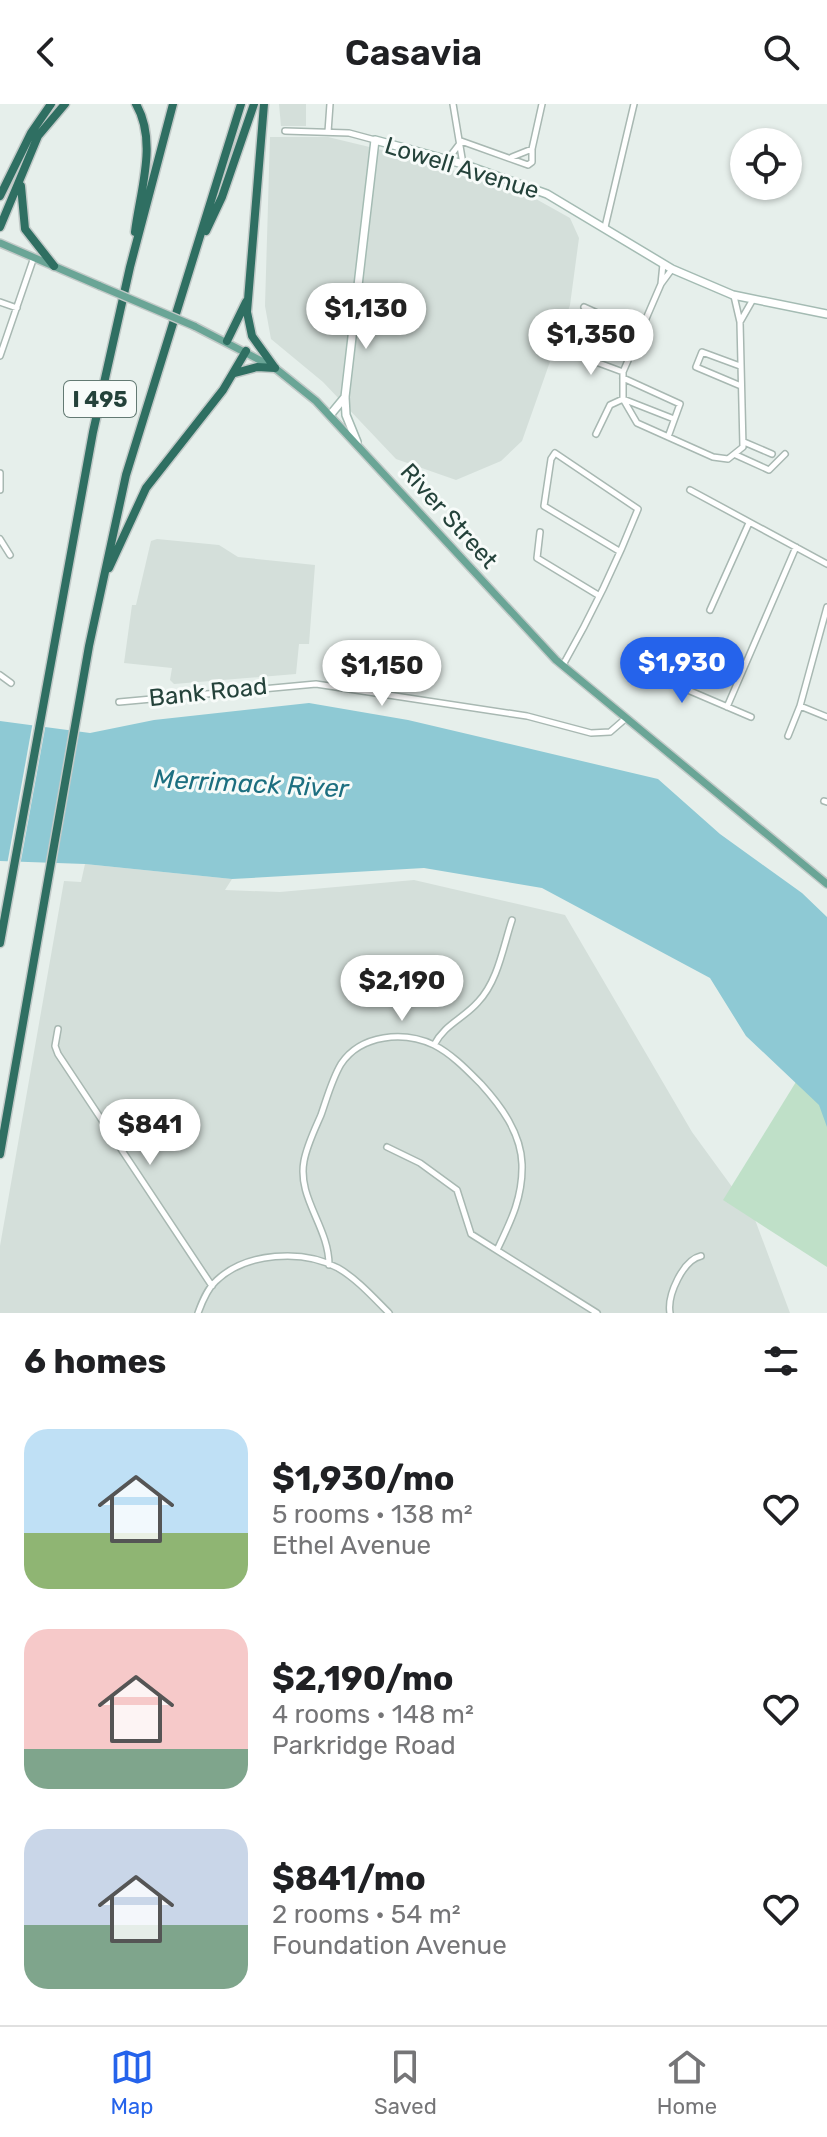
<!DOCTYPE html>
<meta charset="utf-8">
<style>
:root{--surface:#fff;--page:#f6f6f6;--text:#202124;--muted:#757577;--line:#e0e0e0;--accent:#2563eb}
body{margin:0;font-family:Rubik,sans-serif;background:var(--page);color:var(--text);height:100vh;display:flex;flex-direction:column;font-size:30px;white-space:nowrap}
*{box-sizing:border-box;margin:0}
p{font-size:26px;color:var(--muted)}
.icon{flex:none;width:44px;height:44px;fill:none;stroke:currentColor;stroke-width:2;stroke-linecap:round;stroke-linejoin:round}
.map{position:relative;height:1209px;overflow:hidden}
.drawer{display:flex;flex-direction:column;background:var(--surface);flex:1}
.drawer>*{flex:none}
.buttons{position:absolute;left:730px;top:24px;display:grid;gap:16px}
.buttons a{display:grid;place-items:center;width:72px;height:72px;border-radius:50%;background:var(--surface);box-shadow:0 2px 6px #0004;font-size:40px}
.price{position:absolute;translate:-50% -68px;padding:0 18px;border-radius:28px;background:#fff;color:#222;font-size:26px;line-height:52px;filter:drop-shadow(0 2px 4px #0008)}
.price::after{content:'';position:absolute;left:50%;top:48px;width:24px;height:18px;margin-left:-12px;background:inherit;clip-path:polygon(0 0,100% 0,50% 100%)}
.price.on{background:var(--accent);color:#fff}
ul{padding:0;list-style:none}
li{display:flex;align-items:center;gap:24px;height:200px;padding:0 24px}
li span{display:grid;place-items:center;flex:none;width:224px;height:160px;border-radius:24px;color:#555}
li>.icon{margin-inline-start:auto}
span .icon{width:96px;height:96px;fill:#fffc;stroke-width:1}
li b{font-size:34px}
h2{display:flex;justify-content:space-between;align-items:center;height:96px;padding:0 24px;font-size:34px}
header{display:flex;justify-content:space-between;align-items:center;height:104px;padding:0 24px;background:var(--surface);font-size:36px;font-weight:600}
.tab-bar{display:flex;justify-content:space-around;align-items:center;height:112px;border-top:2px solid var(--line);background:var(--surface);font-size:22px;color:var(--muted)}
.tab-bar a{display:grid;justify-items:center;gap:4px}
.tab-bar .on{color:var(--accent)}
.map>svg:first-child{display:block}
.built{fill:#d4dfda}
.green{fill:#bfe0c8}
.water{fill:#8ec9d4}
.pier{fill:#e6efeb}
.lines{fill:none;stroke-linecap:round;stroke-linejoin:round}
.minor-casing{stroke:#a8b8b2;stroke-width:8}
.secondary-casing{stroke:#a4bbb3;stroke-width:10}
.primary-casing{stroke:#c2cac8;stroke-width:10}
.motorway-casing{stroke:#c2cac8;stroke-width:11}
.minor{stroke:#fff;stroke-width:5}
.secondary{stroke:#fff;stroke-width:7}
.primary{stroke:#6aa596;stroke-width:7}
.motorway{stroke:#2f6f62;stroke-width:8}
.primary-bridge-casing{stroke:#c2cac8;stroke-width:10;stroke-linecap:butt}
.primary-bridge{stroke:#6aa596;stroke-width:7}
.labels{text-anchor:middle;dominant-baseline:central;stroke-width:6;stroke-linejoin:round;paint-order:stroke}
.shield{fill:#f7fbf9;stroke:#637a73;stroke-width:2}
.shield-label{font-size:22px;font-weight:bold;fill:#24423a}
.street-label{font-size:24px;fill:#24423a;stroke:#f7fbf9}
.water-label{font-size:26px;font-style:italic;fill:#1c6f80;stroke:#f7fbf9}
</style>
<header><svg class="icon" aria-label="back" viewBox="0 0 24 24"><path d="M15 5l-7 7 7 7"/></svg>Casavia<svg class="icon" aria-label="search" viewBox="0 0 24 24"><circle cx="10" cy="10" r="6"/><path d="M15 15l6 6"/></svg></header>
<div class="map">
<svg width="827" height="1209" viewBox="0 0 827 1209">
<rect width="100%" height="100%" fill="#e6efeb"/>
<path class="built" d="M279,0H306V22H281Z
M270,33H328L382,46L518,85L570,114L579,134L570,201L522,337L501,357L456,376L396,355L323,278L271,235L265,202Z
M157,435L219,441L238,453L315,461L309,540H299L296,570L174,580L170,576L172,564L124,559L132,501H136L151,437Z
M85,760L232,775L225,786L280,788L414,776L565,811L692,1028L754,1113L790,1209H0V1142L64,777L81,778Z"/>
<path class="green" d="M799,973L827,1001V1163L723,1096Z"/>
<path class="water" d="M309,599L408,616L658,675L720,730L802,789L827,813V1023L819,1001L746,932L710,874L542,784L424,764L232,775L85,760L0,757V617L90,629L154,616Z"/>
<path class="pier" d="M33,617L46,619L20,762L7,761Z"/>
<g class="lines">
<g class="minor-casing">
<path id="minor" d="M453,0L463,60
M285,27L349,29L375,36
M328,28L330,0
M461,37L528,61L532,58V45L542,0
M512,53L532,45
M448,55L461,38
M605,123L634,0
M663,160L661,180L672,165
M661,180L623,268V295L637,319L713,353L728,355L743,343L740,218
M734,192L740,218L752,197
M0,198L17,204
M584,203L639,228
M569,248L623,268
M0,252L34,153
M740,262L702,248L696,263L741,282
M623,274L680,300L668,333
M596,330L610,301L623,295L674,315
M744,338L772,350
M736,351L769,366L785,350
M0,369V386
M690,386L827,460
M540,428L537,454L598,491
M0,435L10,451
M710,506L749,419
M627,560L751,613
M563,561C591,512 617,458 638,405L555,349L551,355L544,402L619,447
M0,571L11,579
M119,598L316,580L527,612L591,629L610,628L625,615
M800,602L827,613
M727,603L796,443
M788,632L800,602L827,503
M824,697L827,698
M58,925L55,942L58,950L212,1182
M434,941C445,920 463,915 478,898C498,877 503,843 512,816
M387,1043L420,1059L457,1086L471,1130L597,1209
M329,1161C329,1123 297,1094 304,1057C307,1041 315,1025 321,1011C327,994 332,975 341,960C361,930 404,927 434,941C452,950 468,967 481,980C501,1002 521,1029 522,1060C523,1093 511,1117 497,1146
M198,1209C202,1198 207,1185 216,1177C246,1148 303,1145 338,1164C357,1175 373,1193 389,1209
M670,1209C667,1191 683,1156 701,1152"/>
</g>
<g class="secondary-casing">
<path id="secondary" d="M331,310L345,293
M357,338L346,311L345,293L375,36L463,60L547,90L672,165L733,191L827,210"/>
</g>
<g class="primary-casing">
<path id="primary" d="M0,139L100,182
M194,222L275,264L316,297L556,556L827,780"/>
</g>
<g class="motorway-casing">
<path id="motorway" d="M264,0L247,208L252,232L275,264
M21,82L25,125L54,162
M0,92L31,29L51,0
M0,123L38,32L65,0
M206,127L222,93L254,0
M135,128C140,87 158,38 136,0
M227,237L246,198
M235,269L257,263L275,264
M109,464L146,384L223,286L246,247
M0,839L93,328L130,163L173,0
M0,1050L89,542L126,371L241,0"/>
</g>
<use href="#minor" class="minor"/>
<use href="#secondary" class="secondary"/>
<use href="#primary" class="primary"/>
<use href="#motorway" class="motorway"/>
<g class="primary-bridge-casing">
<path id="primary-bridge" d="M100,182L194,222"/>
</g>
<use href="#primary-bridge" class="primary-bridge"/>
</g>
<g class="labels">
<rect class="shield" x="64" y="277" width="72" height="36" rx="6"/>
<g class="shield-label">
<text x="100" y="295">I 495</text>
</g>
<g class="street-label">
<text transform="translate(462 64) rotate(17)">Lowell Avenue</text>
<text transform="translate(449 412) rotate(48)">River Street</text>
<text transform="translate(208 588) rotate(-6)">Bank Road</text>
</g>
<g class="water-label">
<text transform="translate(251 680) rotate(3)">Merrimack River</text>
</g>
</g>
</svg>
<div class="buttons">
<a><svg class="icon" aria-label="locate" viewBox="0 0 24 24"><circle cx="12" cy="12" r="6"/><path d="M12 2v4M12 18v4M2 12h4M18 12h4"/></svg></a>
</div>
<b class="price" style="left:366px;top:247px">$1,130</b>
<b class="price" style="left:591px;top:273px">$1,350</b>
<b class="price on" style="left:682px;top:601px">$1,930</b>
<b class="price" style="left:382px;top:604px">$1,150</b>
<b class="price" style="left:402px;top:919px">$2,190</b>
<b class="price" style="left:150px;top:1063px">$841</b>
</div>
<section class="drawer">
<h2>6 homes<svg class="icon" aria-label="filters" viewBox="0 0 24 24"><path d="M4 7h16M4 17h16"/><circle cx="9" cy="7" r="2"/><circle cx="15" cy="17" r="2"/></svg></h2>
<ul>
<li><span style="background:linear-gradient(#bfe0f5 65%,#8fb573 0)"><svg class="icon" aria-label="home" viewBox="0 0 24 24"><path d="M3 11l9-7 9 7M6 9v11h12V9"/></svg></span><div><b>$1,930/mo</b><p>5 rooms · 138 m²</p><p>Ethel Avenue</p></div><svg class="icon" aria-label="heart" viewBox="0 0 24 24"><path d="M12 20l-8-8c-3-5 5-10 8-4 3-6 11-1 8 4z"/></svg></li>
<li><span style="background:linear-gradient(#f6c9c9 75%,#7fa58c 0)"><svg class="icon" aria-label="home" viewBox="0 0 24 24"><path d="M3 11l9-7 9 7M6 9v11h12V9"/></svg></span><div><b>$2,190/mo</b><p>4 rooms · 148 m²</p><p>Parkridge Road</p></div><svg class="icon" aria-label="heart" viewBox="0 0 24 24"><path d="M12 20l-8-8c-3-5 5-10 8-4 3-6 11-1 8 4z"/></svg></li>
<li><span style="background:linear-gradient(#c9d6e8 60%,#7fa58c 0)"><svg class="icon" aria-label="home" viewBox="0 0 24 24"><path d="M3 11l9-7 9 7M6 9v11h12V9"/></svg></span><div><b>$841/mo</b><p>2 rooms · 54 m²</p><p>Foundation Avenue</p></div><svg class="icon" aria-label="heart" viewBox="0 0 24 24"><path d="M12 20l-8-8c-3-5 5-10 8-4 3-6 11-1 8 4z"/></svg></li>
</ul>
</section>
<nav class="tab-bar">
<a class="on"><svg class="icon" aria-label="map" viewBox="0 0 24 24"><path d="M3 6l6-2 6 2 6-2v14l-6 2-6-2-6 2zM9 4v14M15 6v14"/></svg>Map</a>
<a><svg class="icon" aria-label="saved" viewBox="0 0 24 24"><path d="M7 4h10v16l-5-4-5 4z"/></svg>Saved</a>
<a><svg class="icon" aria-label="home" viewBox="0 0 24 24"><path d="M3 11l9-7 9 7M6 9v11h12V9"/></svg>Home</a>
</nav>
